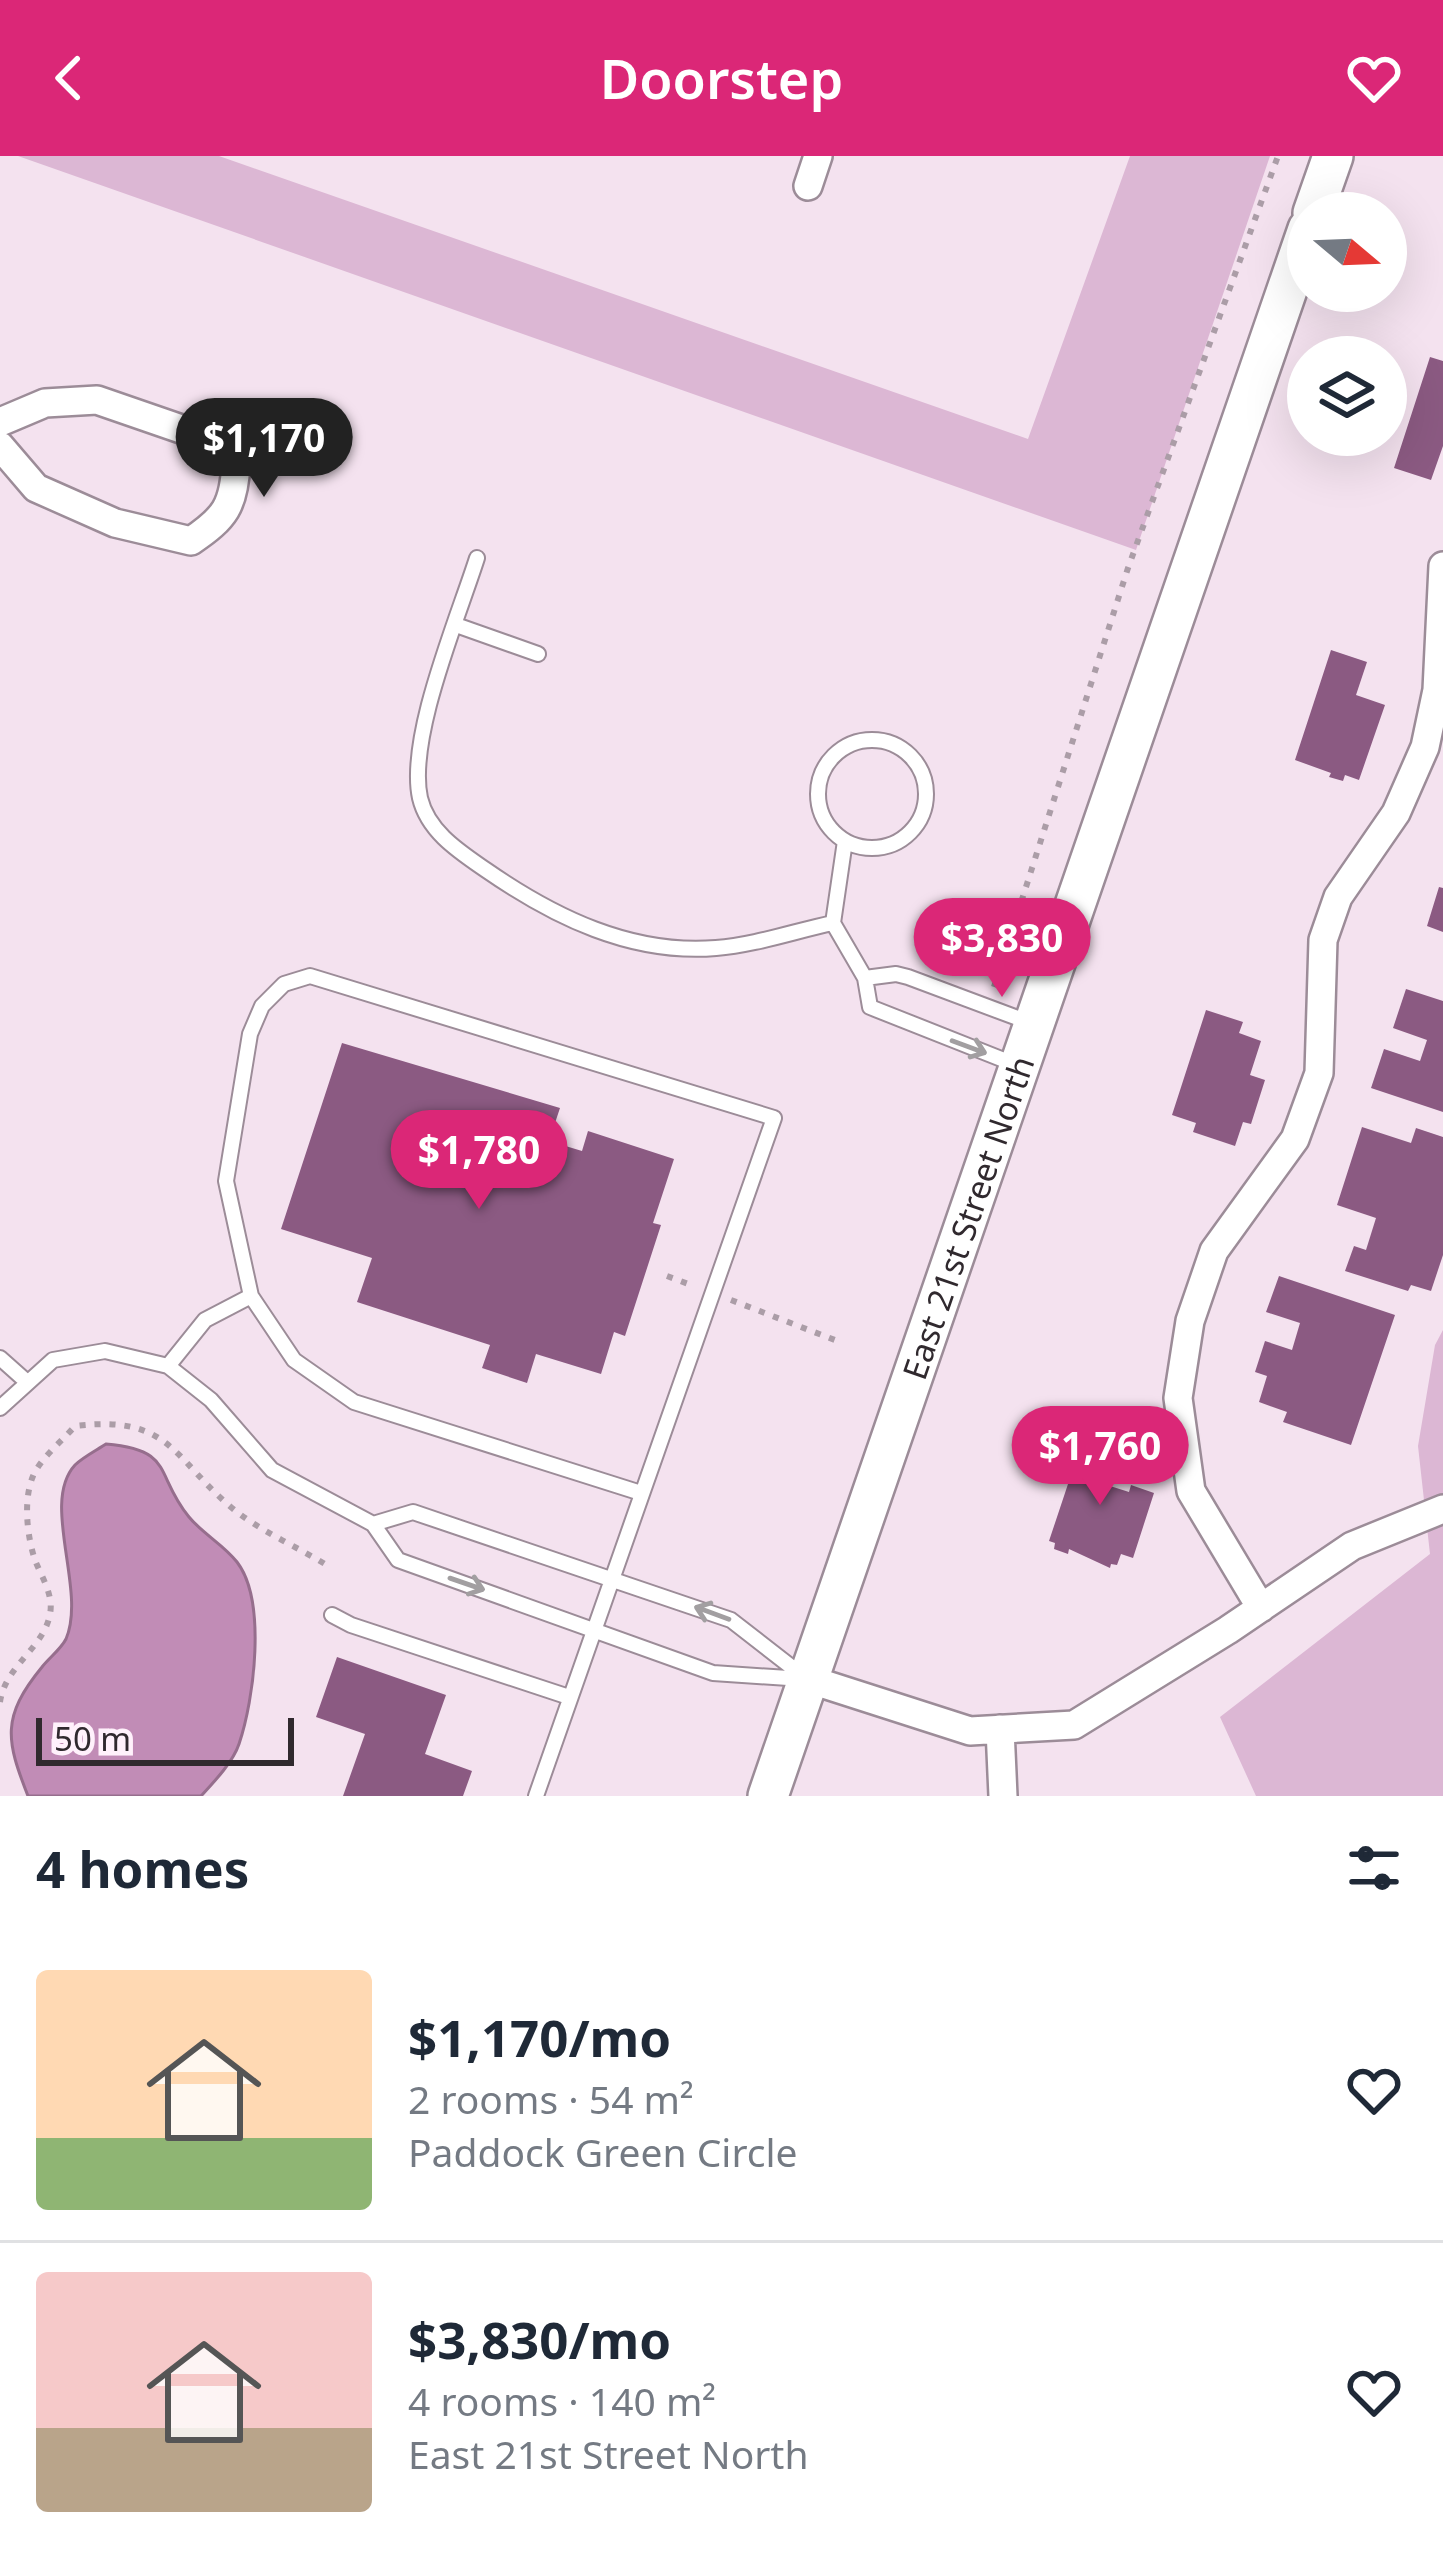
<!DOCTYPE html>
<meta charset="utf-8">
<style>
:root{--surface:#fff;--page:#f2f2f3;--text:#1f2937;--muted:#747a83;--line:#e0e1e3;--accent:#db2777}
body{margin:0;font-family:"Noto Sans",sans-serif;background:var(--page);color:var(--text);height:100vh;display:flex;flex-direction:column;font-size:45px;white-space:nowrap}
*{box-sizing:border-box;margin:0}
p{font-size:39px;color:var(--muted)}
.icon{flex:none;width:66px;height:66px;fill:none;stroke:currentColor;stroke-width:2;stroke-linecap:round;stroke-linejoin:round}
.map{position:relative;height:1640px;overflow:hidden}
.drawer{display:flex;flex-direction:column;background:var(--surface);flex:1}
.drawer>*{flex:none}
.needle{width:78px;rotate:109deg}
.buttons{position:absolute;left:1287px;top:36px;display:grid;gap:24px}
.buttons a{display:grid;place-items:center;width:120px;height:120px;border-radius:50%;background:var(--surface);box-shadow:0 12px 48px #0002;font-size:60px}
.scale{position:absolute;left:36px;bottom:30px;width:258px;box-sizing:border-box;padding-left:12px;border:6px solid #30292e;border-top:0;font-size:33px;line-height:42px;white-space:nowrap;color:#30292e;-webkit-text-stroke:9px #fff1fb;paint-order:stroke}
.price{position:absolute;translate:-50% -102px;padding:0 27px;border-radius:42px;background:var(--accent);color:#fff;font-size:39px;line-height:78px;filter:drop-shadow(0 3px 6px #0008)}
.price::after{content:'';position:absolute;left:50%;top:72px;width:36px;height:27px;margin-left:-18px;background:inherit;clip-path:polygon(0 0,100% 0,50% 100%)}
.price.selected{background:#222;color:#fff}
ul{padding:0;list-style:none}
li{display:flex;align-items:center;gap:36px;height:300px;padding:0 36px}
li+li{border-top:3px solid var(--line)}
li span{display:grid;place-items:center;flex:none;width:336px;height:240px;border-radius:12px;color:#555}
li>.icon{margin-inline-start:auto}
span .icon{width:144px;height:144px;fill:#fffc;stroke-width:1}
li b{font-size:51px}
h2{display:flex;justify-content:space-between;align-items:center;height:144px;padding:0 36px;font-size:51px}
header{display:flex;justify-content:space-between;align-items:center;height:156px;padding:0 36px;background:var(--accent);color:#fff;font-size:54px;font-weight:600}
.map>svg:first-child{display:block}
.green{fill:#dcb7d4}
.water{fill:#c18cb6;stroke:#966e8d;stroke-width:3}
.building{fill:#8b5a82}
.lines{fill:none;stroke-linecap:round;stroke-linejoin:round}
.lane-casing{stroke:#9c8c98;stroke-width:18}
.street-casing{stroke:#9c8c98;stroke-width:32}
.secondary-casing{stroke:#9c8c98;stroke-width:44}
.path{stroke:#ab9da7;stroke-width:6;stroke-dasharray:6 9;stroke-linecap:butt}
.lane{stroke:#fff;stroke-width:14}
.street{stroke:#fff;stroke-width:27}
.secondary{stroke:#fff;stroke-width:39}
.oneway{stroke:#a29fa1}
.labels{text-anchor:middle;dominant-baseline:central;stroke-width:12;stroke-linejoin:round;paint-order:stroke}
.street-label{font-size:33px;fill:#30292e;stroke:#fff1fb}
</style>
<header><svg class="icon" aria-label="back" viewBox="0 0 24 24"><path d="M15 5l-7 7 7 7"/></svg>Doorstep<svg class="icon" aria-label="heart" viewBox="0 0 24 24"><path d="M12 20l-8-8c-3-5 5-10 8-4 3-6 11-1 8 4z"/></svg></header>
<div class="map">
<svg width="1443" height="1640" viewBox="0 0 1443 1640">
<rect width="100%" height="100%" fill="#f4e2ef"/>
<path class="green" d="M18,0H219L1028,283L1130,0H1270L1136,394Z
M1443,1174V1640H1256L1220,1561L1430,1398L1418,1290L1435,1189Z"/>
<path class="water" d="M106,1288C175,1294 154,1318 189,1361C203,1378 224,1389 237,1406C267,1445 254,1544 239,1588C233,1606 214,1626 201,1640H28C6,1584 1,1561 42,1511C49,1502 61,1493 66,1483C87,1434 40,1347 75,1309C83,1301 97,1294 106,1288Z"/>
<path class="building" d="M1430,201L1443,205V290L1431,324L1394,312Z
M1331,494L1367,506L1356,539L1385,549L1359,624L1345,619L1343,625L1329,621L1331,617L1295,604Z
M1439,731L1443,732V776L1427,770Z
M1406,833L1443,845V956L1371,932L1384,893L1420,905L1427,884L1393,872Z
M1206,854L1243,866L1239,877L1261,885L1250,919L1265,924L1251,968L1243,966L1235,990L1193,976L1196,967L1172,959Z
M342,887L560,952L549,985L582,995L588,975L674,1003L653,1067L661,1069L625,1180L614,1176L601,1218L536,1198L527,1227L482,1212L490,1189L357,1146L372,1102L281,1073Z
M1362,971L1411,987L1416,972L1443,981V1099L1431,1135L1411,1129L1408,1135L1345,1115L1354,1090L1366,1094L1376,1062L1337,1049Z
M1279,1120L1395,1159L1351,1289L1283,1266L1287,1256L1259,1246L1267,1220L1255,1216L1265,1185L1292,1194L1300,1167L1266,1156Z
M1085,1277L1123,1290L1110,1330L1129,1336L1131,1329L1154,1337L1133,1402L1121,1398L1117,1409L1111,1408L1110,1412L1069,1393L1068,1398L1054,1393L1055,1387L1049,1385Z
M337,1501L446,1539L425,1598L472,1615L463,1640H343L365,1578L316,1561Z"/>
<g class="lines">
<g class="lane-casing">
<path id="lane" d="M477,402C458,462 407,582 420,642C428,676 460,696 486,714C554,761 631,799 716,792C755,789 795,775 833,767L865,822L870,851L1014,908
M456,469L538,498
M818 638a54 54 0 1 1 108 0a54 54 0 1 1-108 0Z
M833,767L845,685
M865,822L896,818L908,821L1031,867
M0,1202L27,1226
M168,1210L205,1164L251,1140
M0,1252L53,1204L105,1195L168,1210L211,1244L272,1314L373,1368L398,1404L713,1517L803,1523
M373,1368L413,1356L731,1464L803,1520
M332,1459L351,1469L569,1541
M536,1640L774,962L310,820L284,828L262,850L250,878L226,1025L251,1140L294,1204L354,1246L641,1337"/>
</g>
<g class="street-casing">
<path id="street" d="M808,30L818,0
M0,266L45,247L97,244L213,284L236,307C234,350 225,362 191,385L115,367L36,332L0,290
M1261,1452L1191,1335L1178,1242L1190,1165L1214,1095L1295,983L1319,917L1323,784L1338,741L1396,657L1425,591L1437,534L1443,410
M808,1523L970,1575L1074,1569L1228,1474L1352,1390L1443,1353
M1000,1573L1003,1640"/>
</g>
<g class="secondary-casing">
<g id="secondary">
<path d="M1313,57L1333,0"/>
<path id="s1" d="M768,1640L1308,73"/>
</g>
</g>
<path class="path" d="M994,831L1128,412L1278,0
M667,1120L691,1129
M731,1144L840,1186
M0,1546C5,1510 44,1492 50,1458C54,1439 41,1420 35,1404C27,1380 23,1344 33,1320C40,1303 63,1284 75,1270C173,1258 173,1305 237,1356C263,1376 297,1391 325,1408"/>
<use href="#lane" class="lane"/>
<use href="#street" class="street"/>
<use href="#secondary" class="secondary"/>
</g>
<defs><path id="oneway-shaft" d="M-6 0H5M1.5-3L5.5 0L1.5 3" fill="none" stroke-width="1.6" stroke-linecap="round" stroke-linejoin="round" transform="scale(3)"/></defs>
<g class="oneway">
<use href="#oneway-shaft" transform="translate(969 891) rotate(20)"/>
<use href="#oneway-shaft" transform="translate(467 1428) rotate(19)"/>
<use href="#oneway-shaft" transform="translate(712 1457) rotate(-160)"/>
</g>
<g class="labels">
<g class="street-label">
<text stroke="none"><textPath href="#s1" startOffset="612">East 21st Street North</textPath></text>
</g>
</g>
</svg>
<div class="buttons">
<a><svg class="needle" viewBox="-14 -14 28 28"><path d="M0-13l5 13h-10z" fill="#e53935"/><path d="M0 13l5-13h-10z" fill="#747a83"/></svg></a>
<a><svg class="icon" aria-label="layers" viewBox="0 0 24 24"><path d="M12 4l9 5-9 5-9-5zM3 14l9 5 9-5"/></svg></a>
</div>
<div class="scale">50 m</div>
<b class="price selected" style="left:264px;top:344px">$1,170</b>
<b class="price" style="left:1002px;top:844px">$3,830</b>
<b class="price" style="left:479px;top:1056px">$1,780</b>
<b class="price" style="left:1100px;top:1352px">$1,760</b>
</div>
<section class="drawer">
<h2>4 homes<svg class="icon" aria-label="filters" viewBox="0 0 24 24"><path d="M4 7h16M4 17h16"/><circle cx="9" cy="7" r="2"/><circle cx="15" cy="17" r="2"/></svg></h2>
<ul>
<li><span style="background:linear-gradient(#ffd9b3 70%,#8fb573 0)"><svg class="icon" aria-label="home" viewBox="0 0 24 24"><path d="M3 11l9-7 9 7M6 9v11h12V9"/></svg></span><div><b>$1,170/mo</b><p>2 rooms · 54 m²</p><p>Paddock Green Circle</p></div><svg class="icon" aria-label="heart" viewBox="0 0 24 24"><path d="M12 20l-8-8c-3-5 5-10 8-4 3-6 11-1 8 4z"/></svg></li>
<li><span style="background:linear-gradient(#f6c9c9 65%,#b9a48a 0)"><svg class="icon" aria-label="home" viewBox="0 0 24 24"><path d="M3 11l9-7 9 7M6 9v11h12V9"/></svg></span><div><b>$3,830/mo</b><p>4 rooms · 140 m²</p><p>East 21st Street North</p></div><svg class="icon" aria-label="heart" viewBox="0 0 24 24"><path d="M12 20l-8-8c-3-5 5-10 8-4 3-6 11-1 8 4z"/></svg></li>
</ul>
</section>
